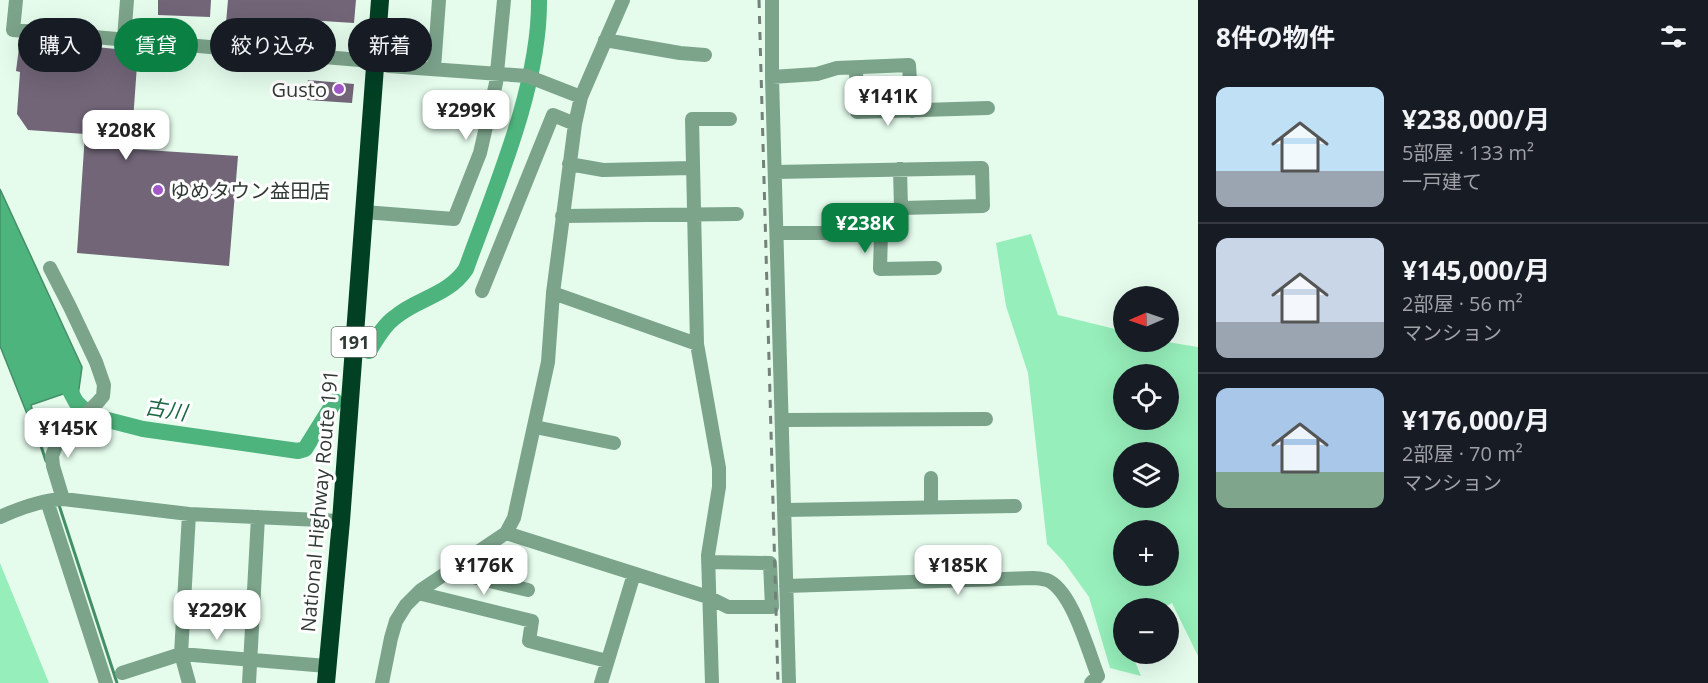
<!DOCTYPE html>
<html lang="ja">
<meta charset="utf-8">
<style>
:root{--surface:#171b24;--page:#20242c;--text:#f1f3f6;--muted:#9ea1a6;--line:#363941;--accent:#0b8043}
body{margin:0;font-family:"Open Sans","Noto Sans JP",sans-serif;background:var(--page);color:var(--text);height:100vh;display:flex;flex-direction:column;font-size:22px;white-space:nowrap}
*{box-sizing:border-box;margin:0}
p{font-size:20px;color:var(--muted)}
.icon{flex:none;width:33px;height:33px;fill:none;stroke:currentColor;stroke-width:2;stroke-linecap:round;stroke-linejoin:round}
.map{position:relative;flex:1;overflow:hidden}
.sheet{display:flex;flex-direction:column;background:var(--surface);width:510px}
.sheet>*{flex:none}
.hud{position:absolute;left:18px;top:18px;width:570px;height:54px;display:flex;gap:12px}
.needle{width:39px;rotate:268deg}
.buttons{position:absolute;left:1113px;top:286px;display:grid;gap:12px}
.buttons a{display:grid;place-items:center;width:66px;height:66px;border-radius:50%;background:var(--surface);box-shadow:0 6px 24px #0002;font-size:30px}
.price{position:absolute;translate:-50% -51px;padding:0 14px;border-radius:12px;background:#fff;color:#222;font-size:20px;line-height:39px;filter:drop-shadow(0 2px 3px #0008)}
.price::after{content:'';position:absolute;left:50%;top:36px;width:18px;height:14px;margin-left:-9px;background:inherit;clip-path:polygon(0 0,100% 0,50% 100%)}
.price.on{background:var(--accent);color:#fff}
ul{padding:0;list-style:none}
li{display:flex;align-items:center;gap:18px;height:150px;padding:0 18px}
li+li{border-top:2px solid var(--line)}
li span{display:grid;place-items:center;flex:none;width:168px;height:120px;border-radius:12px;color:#555}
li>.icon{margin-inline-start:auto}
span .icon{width:72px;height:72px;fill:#fffc;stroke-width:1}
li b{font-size:26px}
h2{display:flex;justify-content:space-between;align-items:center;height:72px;padding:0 18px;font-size:26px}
.tag{padding:0 21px;border-radius:27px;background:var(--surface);box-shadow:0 6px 24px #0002;font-size:21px;line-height:54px}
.tag.on{background:var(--accent);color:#fff}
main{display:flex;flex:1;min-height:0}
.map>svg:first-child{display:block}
.green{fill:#96eeba;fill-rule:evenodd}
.water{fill:#4eb47d;stroke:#458f67;stroke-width:1.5}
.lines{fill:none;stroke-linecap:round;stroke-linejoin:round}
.stream{stroke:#458f67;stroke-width:3}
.river{stroke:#4eb47d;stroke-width:16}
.building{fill:#716577}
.minor{stroke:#7ca48b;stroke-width:14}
.highway{stroke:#024024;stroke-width:18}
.rail{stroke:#738178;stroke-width:3;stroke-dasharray:8 8;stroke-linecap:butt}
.poi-dot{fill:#a257c9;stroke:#fff;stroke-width:2}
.labels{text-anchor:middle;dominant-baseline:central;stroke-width:6;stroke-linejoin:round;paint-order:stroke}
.shield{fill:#fff;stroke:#6f7571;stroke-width:1.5}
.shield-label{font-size:18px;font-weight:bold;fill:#313a34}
.poi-label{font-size:20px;fill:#313a34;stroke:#fff;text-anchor:end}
.street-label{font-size:20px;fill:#313a34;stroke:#fff}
.water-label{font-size:21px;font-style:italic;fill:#1d6642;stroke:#fff}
</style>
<main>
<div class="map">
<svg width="1198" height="683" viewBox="0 0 1198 683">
<rect width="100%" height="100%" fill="#e5fced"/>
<path class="green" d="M1031,234L1058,315L1123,331L1124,342H1167L1198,347V656L1172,603L1161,609H1124V654H1132L1141,676L1110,668L1089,597L1064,562L1047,544L1028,373L1006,306L996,243ZM1124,375H1168V420H1124ZM1124,453H1168V498H1124ZM1124,531H1168V576H1124Z
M0,563L49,683H0Z"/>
<path class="water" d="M0,189L82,367L78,396L83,402L75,409L66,393L31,405L38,429H33L0,346Z"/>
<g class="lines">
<path class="stream" d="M35,428L46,461
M58,502L117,683"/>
<path class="river" d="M369,351C376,340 383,326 394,318C417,298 448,296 466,269C495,188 540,86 539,0
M68,387L76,402L82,408L100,418L143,429L298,451L305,449L335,401"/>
</g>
<path class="building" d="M158,0H211L210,17L158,15Z
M228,0H356L354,23L307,20V28L226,23Z
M20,40L138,51L131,149L238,156L229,266L77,253L85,134L28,130L17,114L20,72L16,71Z
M308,80L354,84L352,103L307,100Z"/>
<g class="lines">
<path class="minor" d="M16,0L13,30L371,61L389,66L527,76L581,97
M772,0V77L789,683
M124,39L127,0
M605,40L680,53L705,55
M434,68L439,0
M856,68L857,112L988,108
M772,77L817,74L837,68L909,65L912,111
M569,164L603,170L692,168
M775,172L982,168L983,206L901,208L900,169
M364,212L454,219L480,153L496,83L504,0
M562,216L737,214
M777,233H881L880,269L935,268
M50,268L70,307L96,362L104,385L103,396L98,402L57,443L52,456L53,466L63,499
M482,291L553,115L575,124
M553,293L697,344
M783,420L986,419
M535,427L614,443
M47,501L106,683
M931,507V478
M784,510L1015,506
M189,514L181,654L189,683
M0,517C20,508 41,500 63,499L189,514L341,521
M506,533L708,597L728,607H772L770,563L708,562
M448,571L528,590
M786,586L1033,578C1037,578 1043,579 1047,580C1072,590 1088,651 1098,676L1091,683
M418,593L532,621L529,641L607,661
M122,673L181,654L327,666
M249,683L258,517
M382,683L391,638L396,621L406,605L421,590L506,533L514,518L548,362L553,293L575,124L581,97L623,0
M601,683L634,574
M712,683L708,555L719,487V468L697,344L692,119H730"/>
<path class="highway" d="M326,683L341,521L380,0"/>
<path class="rail" d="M759,0L778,683"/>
</g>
<g class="poi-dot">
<circle cx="339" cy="89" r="6"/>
<circle cx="158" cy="190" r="6"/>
</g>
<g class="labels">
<rect class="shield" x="331.5" y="327" width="45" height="30" rx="4.5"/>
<g class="shield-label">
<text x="354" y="342">191</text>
</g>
<g class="poi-label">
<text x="327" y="89">Gusto</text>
<text x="170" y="190" text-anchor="start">ゆめタウン益田店</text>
</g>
<g class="street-label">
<text transform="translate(319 501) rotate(-85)">National Highway Route 191</text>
</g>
<g class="water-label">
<text transform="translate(166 409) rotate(9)">古川</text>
</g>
</g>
</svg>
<div class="buttons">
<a><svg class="needle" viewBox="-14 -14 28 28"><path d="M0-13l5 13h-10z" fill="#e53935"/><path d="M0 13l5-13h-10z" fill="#9ea1a6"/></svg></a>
<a><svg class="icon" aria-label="locate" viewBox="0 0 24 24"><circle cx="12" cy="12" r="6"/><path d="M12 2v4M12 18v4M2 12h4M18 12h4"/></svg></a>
<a><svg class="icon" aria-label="layers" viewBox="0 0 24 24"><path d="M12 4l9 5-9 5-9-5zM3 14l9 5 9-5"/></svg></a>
<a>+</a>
<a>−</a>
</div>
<b class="price" style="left:888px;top:127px">¥141K</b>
<b class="price" style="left:466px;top:141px">¥299K</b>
<b class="price" style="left:126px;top:161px">¥208K</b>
<b class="price on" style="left:865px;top:254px">¥238K</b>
<b class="price" style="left:68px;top:459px">¥145K</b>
<b class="price" style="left:484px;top:596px">¥176K</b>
<b class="price" style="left:958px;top:596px">¥185K</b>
<b class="price" style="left:217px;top:641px">¥229K</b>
<div class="hud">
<a class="tag">購入</a>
<a class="tag on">賃貸</a>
<a class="tag">絞り込み</a>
<a class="tag">新着</a>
</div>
</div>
<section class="sheet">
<h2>8件の物件<svg class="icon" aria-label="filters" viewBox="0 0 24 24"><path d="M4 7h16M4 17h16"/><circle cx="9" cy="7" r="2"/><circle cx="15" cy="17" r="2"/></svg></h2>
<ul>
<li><span style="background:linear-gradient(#bfe0f5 70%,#9aa5b1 0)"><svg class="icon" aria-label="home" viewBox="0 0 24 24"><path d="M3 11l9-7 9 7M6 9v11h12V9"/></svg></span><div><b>¥238,000/月</b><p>5部屋 · 133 m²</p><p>一戸建て</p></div></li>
<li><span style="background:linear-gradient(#c9d6e8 70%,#9aa5b1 0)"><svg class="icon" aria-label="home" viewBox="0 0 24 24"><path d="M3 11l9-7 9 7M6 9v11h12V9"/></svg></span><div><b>¥145,000/月</b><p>2部屋 · 56 m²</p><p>マンション</p></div></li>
<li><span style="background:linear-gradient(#a9c7e8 70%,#7fa58c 0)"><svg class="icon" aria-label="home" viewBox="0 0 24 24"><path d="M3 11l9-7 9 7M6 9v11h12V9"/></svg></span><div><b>¥176,000/月</b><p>2部屋 · 70 m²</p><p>マンション</p></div></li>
</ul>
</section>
</main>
